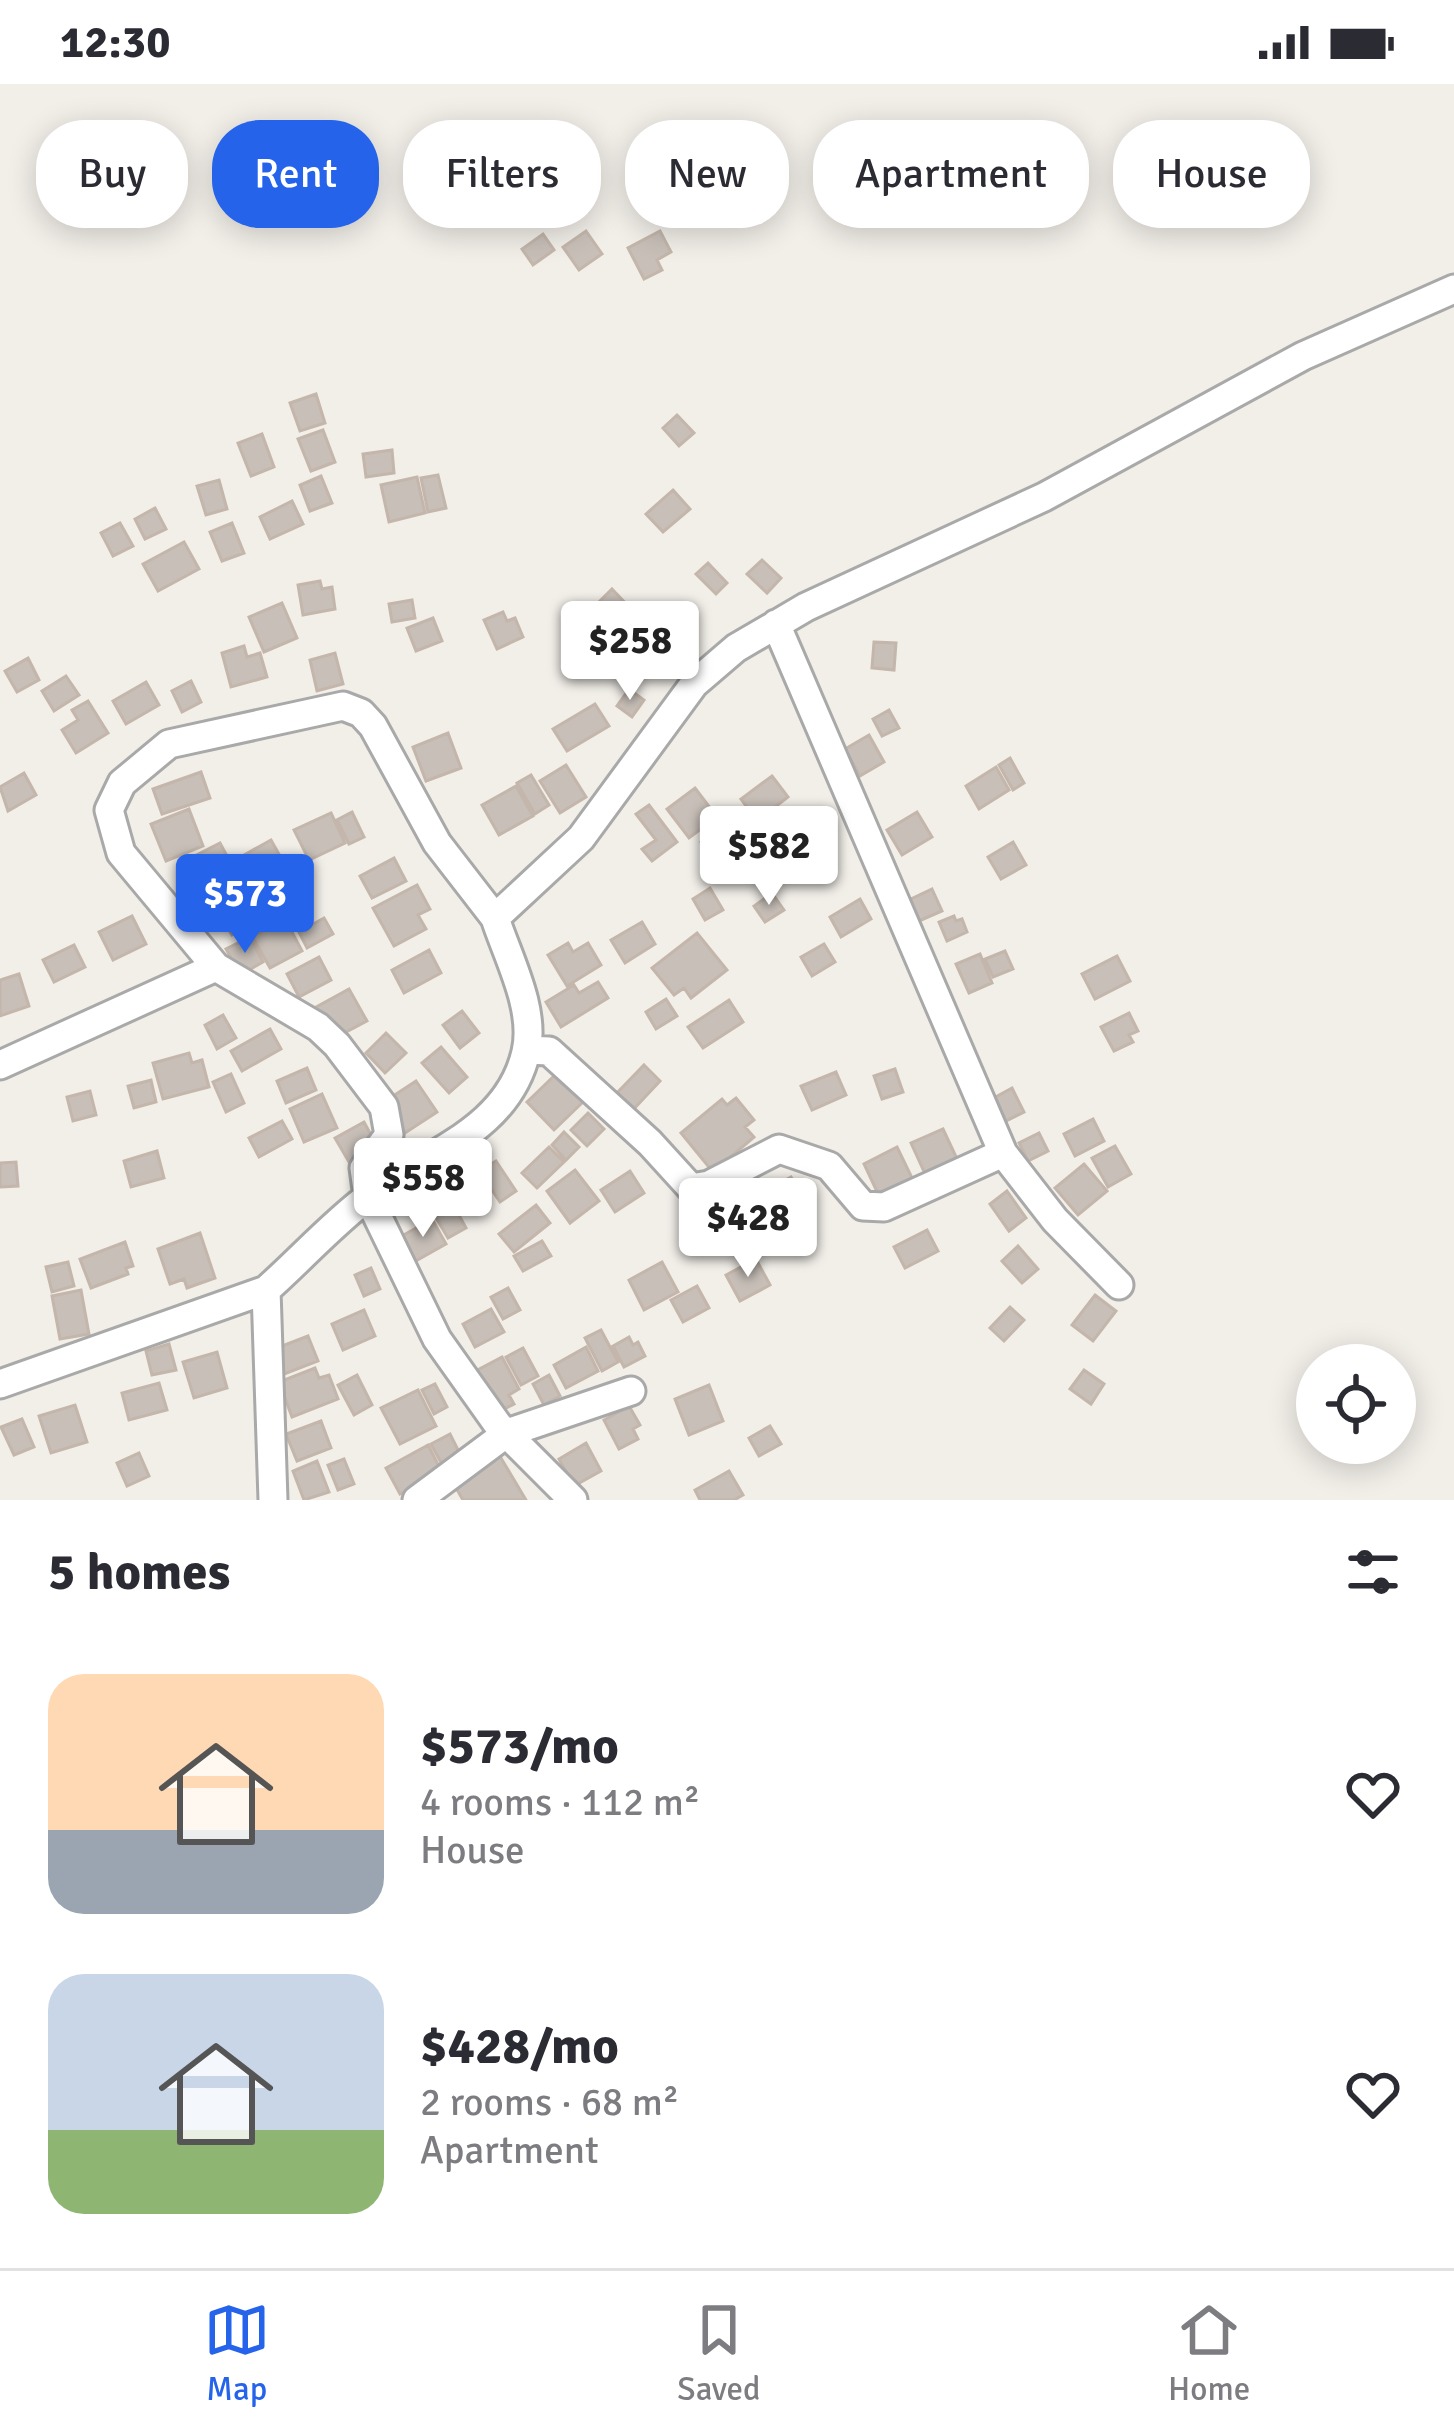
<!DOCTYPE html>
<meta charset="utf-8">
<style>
:root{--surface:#fff;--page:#f2f2f3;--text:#2b2b33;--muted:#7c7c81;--line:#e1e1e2;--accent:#2563eb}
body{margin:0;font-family:Signika,sans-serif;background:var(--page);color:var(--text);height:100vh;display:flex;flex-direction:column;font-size:45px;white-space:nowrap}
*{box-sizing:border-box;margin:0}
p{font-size:39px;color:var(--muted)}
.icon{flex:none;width:66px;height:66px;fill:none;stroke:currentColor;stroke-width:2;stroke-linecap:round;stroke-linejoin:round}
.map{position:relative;height:1416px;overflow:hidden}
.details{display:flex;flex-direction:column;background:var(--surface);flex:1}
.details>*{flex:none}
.top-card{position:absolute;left:36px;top:36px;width:1383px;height:108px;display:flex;gap:24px}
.fabs{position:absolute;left:1296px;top:1260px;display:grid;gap:24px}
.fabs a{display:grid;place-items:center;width:120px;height:120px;border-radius:50%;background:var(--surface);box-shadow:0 6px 30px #0003;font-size:60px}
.price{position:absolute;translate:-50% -102px;padding:0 27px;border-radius:12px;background:#fff;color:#222;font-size:39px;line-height:78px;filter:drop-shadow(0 3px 6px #0008)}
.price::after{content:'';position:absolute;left:50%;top:72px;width:36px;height:27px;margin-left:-18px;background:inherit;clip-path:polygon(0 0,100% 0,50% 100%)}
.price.on{background:var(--accent);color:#fff}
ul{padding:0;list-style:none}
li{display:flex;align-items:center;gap:36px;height:300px;padding:0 48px}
li span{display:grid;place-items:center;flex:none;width:336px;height:240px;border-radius:36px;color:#555}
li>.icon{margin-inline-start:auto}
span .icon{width:144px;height:144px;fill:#fffc;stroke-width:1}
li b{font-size:51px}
h2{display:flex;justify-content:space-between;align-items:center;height:144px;padding:0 48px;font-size:51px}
.chip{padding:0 42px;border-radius:48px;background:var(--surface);box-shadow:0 6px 30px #0003;font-size:42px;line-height:108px}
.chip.on{background:var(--accent);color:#fff}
.status{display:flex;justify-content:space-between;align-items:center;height:84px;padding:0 60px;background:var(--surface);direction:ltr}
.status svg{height:33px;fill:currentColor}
.tab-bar{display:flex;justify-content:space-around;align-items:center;height:168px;border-top:3px solid var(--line);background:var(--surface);font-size:33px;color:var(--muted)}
.tab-bar a{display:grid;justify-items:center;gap:6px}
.tab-bar .on{color:var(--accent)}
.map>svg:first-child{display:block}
.building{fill:#c7bfb8;stroke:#c4b6ab;stroke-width:3}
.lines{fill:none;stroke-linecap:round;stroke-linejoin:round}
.minor-casing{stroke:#a9a9a9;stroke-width:33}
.minor{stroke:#fff;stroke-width:27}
</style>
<div class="status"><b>12:30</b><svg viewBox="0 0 49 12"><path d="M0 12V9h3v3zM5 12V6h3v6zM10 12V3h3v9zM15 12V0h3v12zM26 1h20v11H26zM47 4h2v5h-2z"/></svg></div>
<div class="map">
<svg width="1454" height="1416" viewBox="0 0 1454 1416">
<rect width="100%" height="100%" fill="#f2efe9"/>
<path class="building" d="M586,147L602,170L579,186L563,163Z
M660,147L671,168L657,176L662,186L644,195L628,164Z
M543,150L554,166L533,181L522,165Z
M316,310L325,339L300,347L290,319Z
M677,331L694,349L679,362L663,344Z
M323,346L335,378L311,387L298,355Z
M262,350L274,383L251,392L238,359Z
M392,366L394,389L366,393L363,370Z
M438,391L446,424L428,428L421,394Z
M321,392L332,419L310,427L300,401Z
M417,393L425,429L389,438L381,401Z
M219,396L227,425L206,431L197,402Z
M673,406L690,425L663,448L646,430Z
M292,417L303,440L270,455L260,433Z
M155,424L166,445L145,455L135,435Z
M120,439L133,462L113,472L101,449Z
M232,439L244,469L222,477L210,448Z
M184,458L199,485L158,507L143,480Z
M762,476L781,494L767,509L747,490Z
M708,479L727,499L716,510L696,490Z
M320,497L322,505L332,503L335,525L303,531L298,501Z
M612,505L631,525L613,542L594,523Z
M412,516L415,534L392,538L389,520Z
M282,519L297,554L264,568L249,533Z
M593,525L609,545L582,567L566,547Z
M503,528L507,537L515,534L523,553L497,565L484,536Z
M433,534L442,557L416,567L407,544Z
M654,542L672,561L635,595L617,576Z
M874,558L896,559L894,586L872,584Z
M244,562L247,573L260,569L267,593L231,603L222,569Z
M335,569L343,600L317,607L310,576Z
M28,574L39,596L17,608L5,587Z
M66,592L79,611L54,627L42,607Z
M191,597L201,618L182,628L172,607Z
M146,598L159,621L126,640L113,617Z
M629,605L644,616L632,633L617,622Z
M88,617L108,649L76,669L62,646L78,636L72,626Z
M595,620L609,642L567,667L553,645Z
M889,626L899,644L882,652L873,635Z
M448,649L461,684L426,697L413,663Z
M869,651L884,678L860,692L845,665Z
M1010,674L1024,699L1013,706L999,681Z
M566,681L586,713L560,729L540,697Z
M996,683L1009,706L979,725L966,702Z
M201,688L210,714L162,730L153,705Z
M24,689L36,711L8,727L0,703Z
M531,691L549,721L535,730L517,699Z
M772,692L788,713L757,737L741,715Z
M516,702L533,732L499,751L482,721Z
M695,704L717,733L689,754L667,725Z
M649,721L677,758L652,777L642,765L656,756L636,730Z
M189,725L203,762L166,777L151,740Z
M352,728L364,753L349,760L337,736Z
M917,728L932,753L902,771L887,746Z
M331,729L345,759L309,776L294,746Z
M723,745L739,774L717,786L701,758Z
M793,745L804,764L780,777L770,758Z
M271,756L285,781L257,796L244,771Z
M1013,758L1026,781L1001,795L988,773Z
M220,759L233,783L200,801L187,776Z
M394,774L406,797L372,814L360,792Z
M278,796L287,815L272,823L262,804Z
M417,801L430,825L418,831L426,845L394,862L373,824Z
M710,804L723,826L705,836L693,815Z
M932,805L942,827L919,837L909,816Z
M251,809L264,833L232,851L218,827Z
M772,809L784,826L765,838L754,822Z
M860,815L871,835L841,853L830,833Z
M132,832L146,860L113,876L99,848Z
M954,832L956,837L962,835L967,848L947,857L939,838Z
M324,834L333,850L307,864L299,848Z
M285,835L302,867L270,884L252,852Z
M642,838L655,860L625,879L611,856Z
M697,849L727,886L691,914L684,904L674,911L652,884Z
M250,853L263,878L240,891L226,865Z
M568,859L573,868L588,859L601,881L567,902L548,871Z
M824,860L835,878L812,892L801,873Z
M74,861L85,883L54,898L43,876Z
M429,866L441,889L404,909L392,886Z
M1005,867L1013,885L993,893L985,875Z
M980,870L992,899L969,909L956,880Z
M1117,872L1130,897L1095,915L1082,890Z
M319,873L331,896L299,913L287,890Z
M19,890L29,922L0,932V896Z
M598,898L608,914L561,943L546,918L574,901L579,909Z
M349,905L367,937L333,955L316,923Z
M666,915L677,932L656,945L646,928Z
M729,916L743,938L703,964L688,943Z
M462,927L479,949L460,964L443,941Z
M1129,929L1138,947L1129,951L1133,958L1114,967L1101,943Z
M223,931L236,954L217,965L205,941Z
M270,945L281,965L242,987L231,967Z
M386,949L406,969L385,989L366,969Z
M441,963L467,993L449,1009L422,979Z
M189,969L192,979L202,976L209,1003L163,1015L153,979Z
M644,981L660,997L632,1027L615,1011Z
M307,984L316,1006L286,1019L277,997Z
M895,985L903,1008L882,1015L874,992Z
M836,988L846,1011L812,1026L801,1002Z
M557,989L584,1017L554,1046L527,1018Z
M231,990L244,1019L226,1028L213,998Z
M151,996L156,1018L134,1024L128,1002Z
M416,997L437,1028L405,1049L384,1018Z
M1012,1004L1024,1028L1002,1039L990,1016Z
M90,1007L96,1031L73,1037L67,1013Z
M322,1010L337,1044L304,1058L290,1025Z
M736,1014L754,1036L745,1043L754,1053L713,1088L681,1049L722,1015L727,1021Z
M588,1029L604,1045L587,1062L571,1046Z
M1093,1035L1104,1057L1075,1072L1064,1050Z
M282,1037L292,1055L259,1073L249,1054Z
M364,1038L377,1062L349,1078L335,1054Z
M943,1045L959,1079L927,1094L911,1059Z
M564,1048L579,1063L566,1076L552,1061Z
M1039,1049L1048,1067L1028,1077L1019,1059Z
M1115,1062L1131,1090L1108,1103L1092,1074Z
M549,1063L564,1078L537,1104L522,1089Z
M897,1063L914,1098L880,1114L864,1080Z
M157,1067L164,1094L131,1103L124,1077Z
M496,1077L516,1107L500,1118L479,1087Z
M16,1078L18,1102L0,1103V1079Z
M1084,1080L1107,1107L1078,1131L1055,1104Z
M575,1086L599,1117L570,1139L547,1107Z
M630,1087L644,1109L615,1128L601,1106Z
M791,1093L803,1115L772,1131L761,1109Z
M1007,1107L1026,1134L1009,1147L990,1120Z
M536,1121L550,1139L514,1168L499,1150Z
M454,1122L466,1144L448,1154L435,1132Z
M738,1125L750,1148L718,1165L706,1142Z
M432,1135L446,1160L414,1178L400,1153Z
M927,1146L938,1167L905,1184L894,1163Z
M200,1149L215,1194L187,1204L184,1195L170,1200L158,1165Z
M542,1157L551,1172L523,1187L514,1172Z
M125,1158L133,1182L126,1184L128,1190L91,1204L80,1175Z
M1018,1162L1038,1185L1022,1199L1002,1177Z
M756,1175L770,1201L740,1217L726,1191Z
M68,1178L74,1202L52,1208L46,1183Z
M662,1178L678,1208L644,1226L629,1196Z
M371,1184L380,1205L364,1212L355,1191Z
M697,1202L709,1224L683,1238L671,1216Z
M508,1204L520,1226L503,1235L491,1213Z
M81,1206L89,1250L60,1255L52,1212Z
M1095,1211L1116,1227L1093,1257L1072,1241Z
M1010,1223L1024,1236L1004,1257L990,1244Z
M491,1225L504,1248L475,1263L463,1240Z
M364,1226L375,1252L343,1266L332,1240Z
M601,1246L618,1278L602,1287L585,1254Z
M308,1252L318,1277L284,1290L274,1265Z
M629,1253L633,1261L638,1258L645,1272L624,1283L613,1262Z
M169,1260L176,1286L152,1291L146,1267Z
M586,1263L598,1287L566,1304L554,1281Z
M523,1264L538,1292L521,1301L506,1273Z
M217,1268L227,1304L194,1314L183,1278Z
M502,1273L519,1305L509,1311L514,1320L500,1327L470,1290Z
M315,1284L319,1294L329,1291L338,1315L292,1333L279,1298Z
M1084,1286L1104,1300L1091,1320L1070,1305Z
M357,1291L372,1321L354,1331L338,1301Z
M549,1291L560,1312L544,1321L533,1300Z
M159,1299L167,1326L129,1336L122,1309Z
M435,1300L447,1323L434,1330L422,1306Z
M709,1301L723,1337L689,1351L675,1315Z
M418,1306L436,1342L400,1360L381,1324Z
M75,1321L87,1358L51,1369L39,1332Z
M629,1322L640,1341L633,1345L638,1355L619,1365L604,1336Z
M22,1335L34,1363L14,1371L1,1343Z
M321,1337L331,1364L297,1377L286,1350Z
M770,1342L781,1360L759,1372L749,1354Z
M450,1350L463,1376L445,1386L431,1360Z
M586,1359L601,1387L574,1402L559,1375Z
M428,1361L442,1388L400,1410L386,1384Z
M139,1369L149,1392L127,1402L117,1379Z
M498,1369L526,1416H463L452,1397Z
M344,1375L354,1400L338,1406L328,1381Z
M317,1377L329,1408L304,1416L293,1387Z
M729,1387L743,1411L734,1416H700L695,1406Z"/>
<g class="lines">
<g class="minor-casing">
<path id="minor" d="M776,540L1003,1069L1055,1136L1119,1201
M495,834L437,759L373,642L361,629L343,622L169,660L122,699L109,726L121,769L216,883L318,943L337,961L384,1023L389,1051L364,1084L368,1113L437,1255L498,1341L573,1416
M527,966L549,967L650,1059L691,1104L709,1101L779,1065L829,1082L863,1122L884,1123L1003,1069
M0,981L216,883
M0,1300L266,1206
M273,1416L266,1206C300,1176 332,1140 368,1113C426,1069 508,1047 526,968C536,925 508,874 495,834L581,754L694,600L736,564L806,523L1044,413L1303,272L1454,205
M417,1416L507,1349L631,1307"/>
</g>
<use href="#minor" class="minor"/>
</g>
</svg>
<div class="fabs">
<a><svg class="icon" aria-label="locate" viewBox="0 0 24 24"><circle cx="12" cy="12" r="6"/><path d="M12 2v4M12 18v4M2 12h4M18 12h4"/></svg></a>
</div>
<b class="price" style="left:630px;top:619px">$258</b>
<b class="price" style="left:769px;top:824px">$582</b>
<b class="price on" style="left:245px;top:872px">$573</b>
<b class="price" style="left:423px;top:1156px">$558</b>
<b class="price" style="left:748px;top:1196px">$428</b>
<div class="top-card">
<a class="chip">Buy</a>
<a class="chip on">Rent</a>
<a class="chip">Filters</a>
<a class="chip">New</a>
<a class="chip">Apartment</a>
<a class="chip">House</a>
</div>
</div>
<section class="details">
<h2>5 homes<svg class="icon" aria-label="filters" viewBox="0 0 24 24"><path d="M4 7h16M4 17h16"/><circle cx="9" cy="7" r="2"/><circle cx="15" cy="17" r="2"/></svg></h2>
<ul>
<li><span style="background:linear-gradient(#ffd9b3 65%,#9aa5b1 0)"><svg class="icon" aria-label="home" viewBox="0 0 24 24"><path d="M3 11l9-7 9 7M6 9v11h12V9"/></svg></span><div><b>$573/mo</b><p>4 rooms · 112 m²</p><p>House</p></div><svg class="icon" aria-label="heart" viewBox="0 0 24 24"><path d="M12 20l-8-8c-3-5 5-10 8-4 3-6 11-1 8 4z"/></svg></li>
<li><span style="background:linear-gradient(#c9d6e8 65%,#8fb573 0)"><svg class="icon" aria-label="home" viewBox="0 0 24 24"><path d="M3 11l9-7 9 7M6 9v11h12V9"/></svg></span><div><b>$428/mo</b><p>2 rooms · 68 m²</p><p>Apartment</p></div><svg class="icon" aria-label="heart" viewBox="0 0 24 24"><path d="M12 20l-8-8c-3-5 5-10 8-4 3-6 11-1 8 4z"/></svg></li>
</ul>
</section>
<nav class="tab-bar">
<a class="on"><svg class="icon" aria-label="map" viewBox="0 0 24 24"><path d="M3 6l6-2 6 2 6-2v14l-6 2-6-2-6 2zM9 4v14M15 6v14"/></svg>Map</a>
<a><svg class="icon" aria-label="saved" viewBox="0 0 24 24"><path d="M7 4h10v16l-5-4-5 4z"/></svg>Saved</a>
<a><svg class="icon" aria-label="home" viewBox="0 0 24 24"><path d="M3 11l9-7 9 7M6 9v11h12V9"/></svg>Home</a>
</nav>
